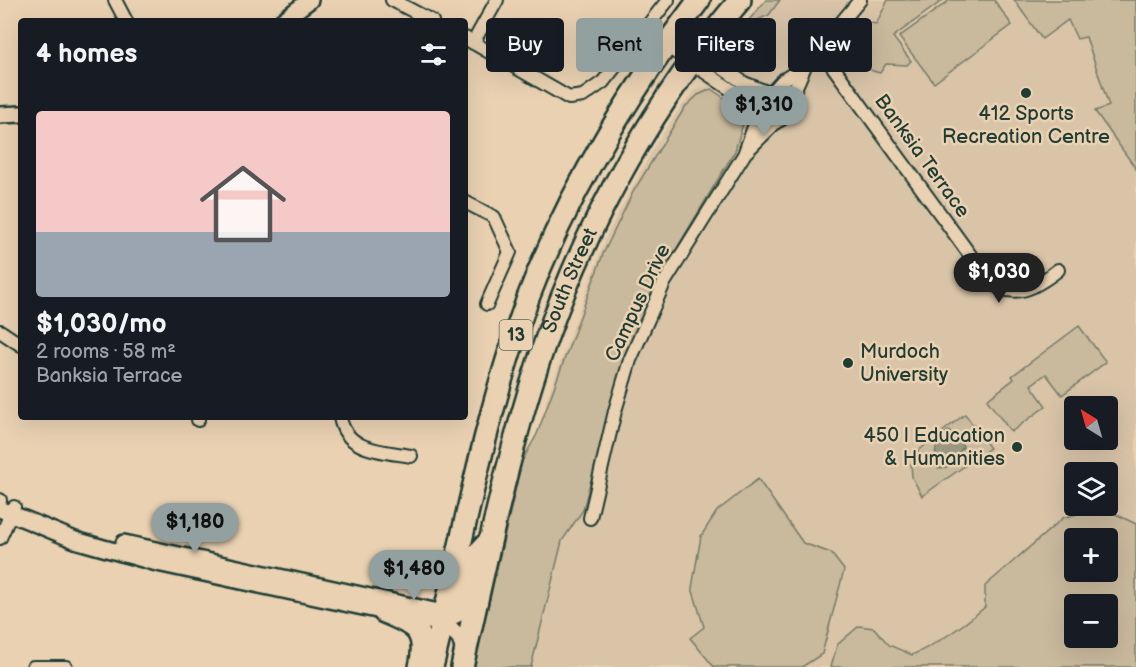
<!DOCTYPE html>
<meta charset="utf-8">
<style>
:root{--surface:#171b24;--page:#20242c;--text:#f1f3f6;--muted:#9ea1a6;--line:#363941;--accent:#92a19f}
body{margin:0;font-family:"Balsamiq Sans",sans-serif;background:var(--page);color:var(--text);height:100vh;display:flex;flex-direction:column;font-size:22px;white-space:nowrap}
*{box-sizing:border-box;margin:0}
p{font-size:20px;color:var(--muted)}
.icon{flex:none;width:33px;height:33px;fill:none;stroke:currentColor;stroke-width:2;stroke-linecap:round;stroke-linejoin:round}
.map{position:relative;flex:1;overflow:hidden}
.side{position:absolute;left:18px;top:18px;width:450px;height:402px;display:flex;flex-direction:column;background:var(--surface);border-radius:6px;box-shadow:0 6px 24px #0002}
.side>*{flex:none}
.guide{position:absolute;left:486px;top:18px;width:560px;height:54px;display:flex;gap:12px}
.needle{width:39px;rotate:323deg}
.buttons{position:absolute;left:1064px;top:396px;display:grid;gap:12px}
.buttons a{display:grid;place-items:center;width:54px;height:54px;border-radius:6px;background:var(--surface);box-shadow:0 6px 24px #0002;font-size:30px}
.price{position:absolute;translate:-50% -51px;padding:0 14px;border-radius:21px;background:var(--accent);color:#111;font-size:20px;line-height:39px;filter:drop-shadow(0 2px 3px #0008)}
.price::after{content:'';position:absolute;left:50%;top:36px;width:18px;height:14px;margin-left:-9px;background:inherit;clip-path:polygon(0 0,100% 0,50% 100%)}
.price.active{background:#222;color:#fff}
ul{padding:0;list-style:none}
li{display:grid;align-content:center;gap:12px;height:318px;padding:0 18px}
li+li{border-top:2px solid var(--line)}
li span{display:grid;place-items:center;height:186px;border-radius:6px;color:#555}
li>.icon{margin-inline-start:auto}
span .icon{width:108px;height:108px;fill:#fffc;stroke-width:1}
li b{font-size:26px}
h2{display:flex;justify-content:space-between;align-items:center;height:72px;padding:0 18px;font-size:26px}
.pill{padding:0 21px;border-radius:6px;background:var(--surface);box-shadow:0 6px 24px #0002;font-size:21px;line-height:54px}
.pill.active{background:var(--accent);color:#111}
.map>svg:first-child{display:block}
.built{fill:#d9c4a8;fill-rule:evenodd}
.green{fill:#c9b99d;stroke:#747b68;stroke-width:1.5;fill-rule:evenodd}
.water{fill:#999780;stroke:#687362;stroke-width:1.5}
.lines{fill:none;stroke-linecap:round;stroke-linejoin:round}
.minor-casing{stroke:#1f3d34;stroke-width:16}
.tertiary-casing{stroke:#1f3d34;stroke-width:20}
.trunk-casing{stroke:#1f3d34;stroke-width:26}
.minor{stroke:#ead1b2;stroke-width:12}
.tertiary{stroke:#ead1b2;stroke-width:15}
.trunk{stroke:#ead1b2;stroke-width:21}
.poi-dot{fill:#1f3d34;stroke:#ead1b2;stroke-width:2}
.labels{text-anchor:middle;dominant-baseline:central;stroke-width:5;stroke-linejoin:round;paint-order:stroke}
.shield{fill:#ead1b2;stroke:#5c695a;stroke-width:1.5}
.shield-label{font-size:18px;font-weight:bold;fill:#1f3d34}
.poi-label{font-size:20px;fill:#1f3d34;stroke:#ead1b2}
.street-label{font-size:20px;fill:#1f3d34;stroke:#ead1b2}
</style>
<div class="map">
<svg width="1136" height="667" viewBox="0 0 1136 667">
<rect width="100%" height="100%" fill="#ead1b2"/>
<filter id="ink" filterUnits="userSpaceOnUse"><feTurbulence type="fractalNoise" baseFrequency=".0167" numOctaves="2"/><feDisplacementMap in="SourceGraphic" scale="12" xChannelSelector="R" yChannelSelector="G"/><feConvolveMatrix kernelMatrix="1 2 1 2 8 2 1 2 1" color-interpolation-filters="sRGB"/></filter>
<g filter="url(#ink)">
<path class="built" d="M770,0H1136V667H504L554,438L545,404L608,232L655,145L679,109L696,90L714,85L728,67V47ZM1074,406H1107V440H1074ZM1074,472H1107V506H1074ZM1074,538H1107V572H1074ZM1074,604H1107V638H1074Z"/>
<path class="green" d="M766,0H780L769,15L751,23L748,21Z
M888,0H943L893,37L911,61L907,65L886,64L880,73C865,70 859,62 847,54L848,39L854,37L866,22L876,24Z
M950,0H994L1012,25L934,83L899,37Z
M1014,0H1136V169L1095,111L1109,106L1086,37L1077,39L1068,20L1042,39Z
M711,89L743,111L744,120L735,151L656,283L623,359L583,510L562,541L531,667H474L522,461L537,434L603,254L633,192L685,107L698,95Z
M1079,326L1106,362L1062,395L1046,374L1031,385L1046,406L1011,432L987,400L1014,379L1012,376Z
M965,414L990,448L922,496L912,477L911,464L919,455L918,451Z
M758,479L803,543L831,553L844,570L822,654L802,667H714L690,638L704,627L692,588L701,536L717,511Z
M1101,507L1136,524V667H831L837,645L859,626L874,628L889,645L912,655C939,643 963,626 985,607V586L1063,518ZM1074,538H1107V572H1074ZM1074,604H1107V638H1074Z"/>
<path class="water" d="M948,431L960,438L963,447C956,457 952,469 938,468C933,454 935,440 948,431Z"/>
<g class="lines">
<g class="minor-casing">
<path id="minor" d="M115,0L126,21
M392,0L432,21
M674,34L744,83L769,93
M465,38L569,98L583,96L603,82L668,0
M473,43L497,0
M665,45L758,108
M820,49L989,281C1014,301 1036,287 1058,270
M758 107a15 15 0 1 1 30 0a15 15 0 1 1-30 0Z
M772,92L783,80L804,67
M788,105L805,66L860,0
M745,152L759,113
M465,202L494,217L510,252L487,304
M0,331L21,345
M198,417V420
M340,417C345,451 382,451 411,456
M0,501V500
M590,518L615,411L630,360L664,283L745,153L776,122
M0,538L14,507
M33,667H66"/>
</g>
<g class="tertiary-casing">
<path id="tertiary" d="M282,21L310,0
M0,115L21,114
M0,509L75,540L157,563L433,622L456,615L467,591L476,551L490,536
M124,543L434,611L460,638L465,655"/>
</g>
<g class="trunk-casing">
<g id="trunk">
<path d="M384,612C416,625 428,631 420,667"/>
<path d="M432,667C462,544 484,417 528,298C569,190 630,91 699,0"/>
<path id="s1" d="M462,667C487,557 509,444 547,337C590,216 657,98 740,0"/>
</g>
</g>
<use href="#minor" class="minor"/>
<use href="#tertiary" class="tertiary"/>
<use href="#trunk" class="trunk"/>
</g>
</g>
<g class="poi-dot">
<circle cx="1026" cy="93" r="6"/>
<circle cx="848" cy="363" r="6"/>
<circle cx="1017" cy="447" r="6"/>
</g>
<g class="labels">
<rect class="shield" x="499.5" y="320" width="33" height="30" rx="4.5"/>
<g class="shield-label">
<text x="516" y="335">13</text>
</g>
<g class="poi-label">
<text x="1026" y="114">412 Sports<tspan x="1026" dy="23">Recreation Centre</tspan></text>
<text x="860" y="352" text-anchor="start">Murdoch<tspan x="860" dy="23">University</tspan></text>
<text x="1005" y="436" text-anchor="end">450 | Education<tspan x="1005" dy="23">&amp; Humanities</tspan></text>
</g>
<g class="street-label">
<text transform="translate(922 156) rotate(54)">Banksia Terrace</text>
<text stroke="none"><textPath href="#s1" startOffset="402">South Street</textPath></text>
<text transform="translate(638 303) rotate(-65)">Campus Drive</text>
</g>
</g>
</svg>
<div class="buttons">
<a><svg class="needle" viewBox="-14 -14 28 28"><path d="M0-13l5 13h-10z" fill="#e53935"/><path d="M0 13l5-13h-10z" fill="#9ea1a6"/></svg></a>
<a><svg class="icon" aria-label="layers" viewBox="0 0 24 24"><path d="M12 4l9 5-9 5-9-5zM3 14l9 5 9-5"/></svg></a>
<a>+</a>
<a>−</a>
</div>
<b class="price" style="left:764px;top:137px">$1,310</b>
<b class="price active" style="left:999px;top:304px">$1,030</b>
<b class="price" style="left:195px;top:554px">$1,180</b>
<b class="price" style="left:414px;top:601px">$1,480</b>
<div class="guide">
<a class="pill">Buy</a>
<a class="pill active">Rent</a>
<a class="pill">Filters</a>
<a class="pill">New</a>
</div>
<section class="side">
<h2>4 homes<svg class="icon" aria-label="filters" viewBox="0 0 24 24"><path d="M4 7h16M4 17h16"/><circle cx="9" cy="7" r="2"/><circle cx="15" cy="17" r="2"/></svg></h2>
<ul>
<li><span style="background:linear-gradient(#f6c9c9 65%,#9aa5b1 0)"><svg class="icon" aria-label="home" viewBox="0 0 24 24"><path d="M3 11l9-7 9 7M6 9v11h12V9"/></svg></span><div><b>$1,030/mo</b><p>2 rooms · 58 m²</p><p>Banksia Terrace</p></div></li>
</ul>
</section>
</div>
